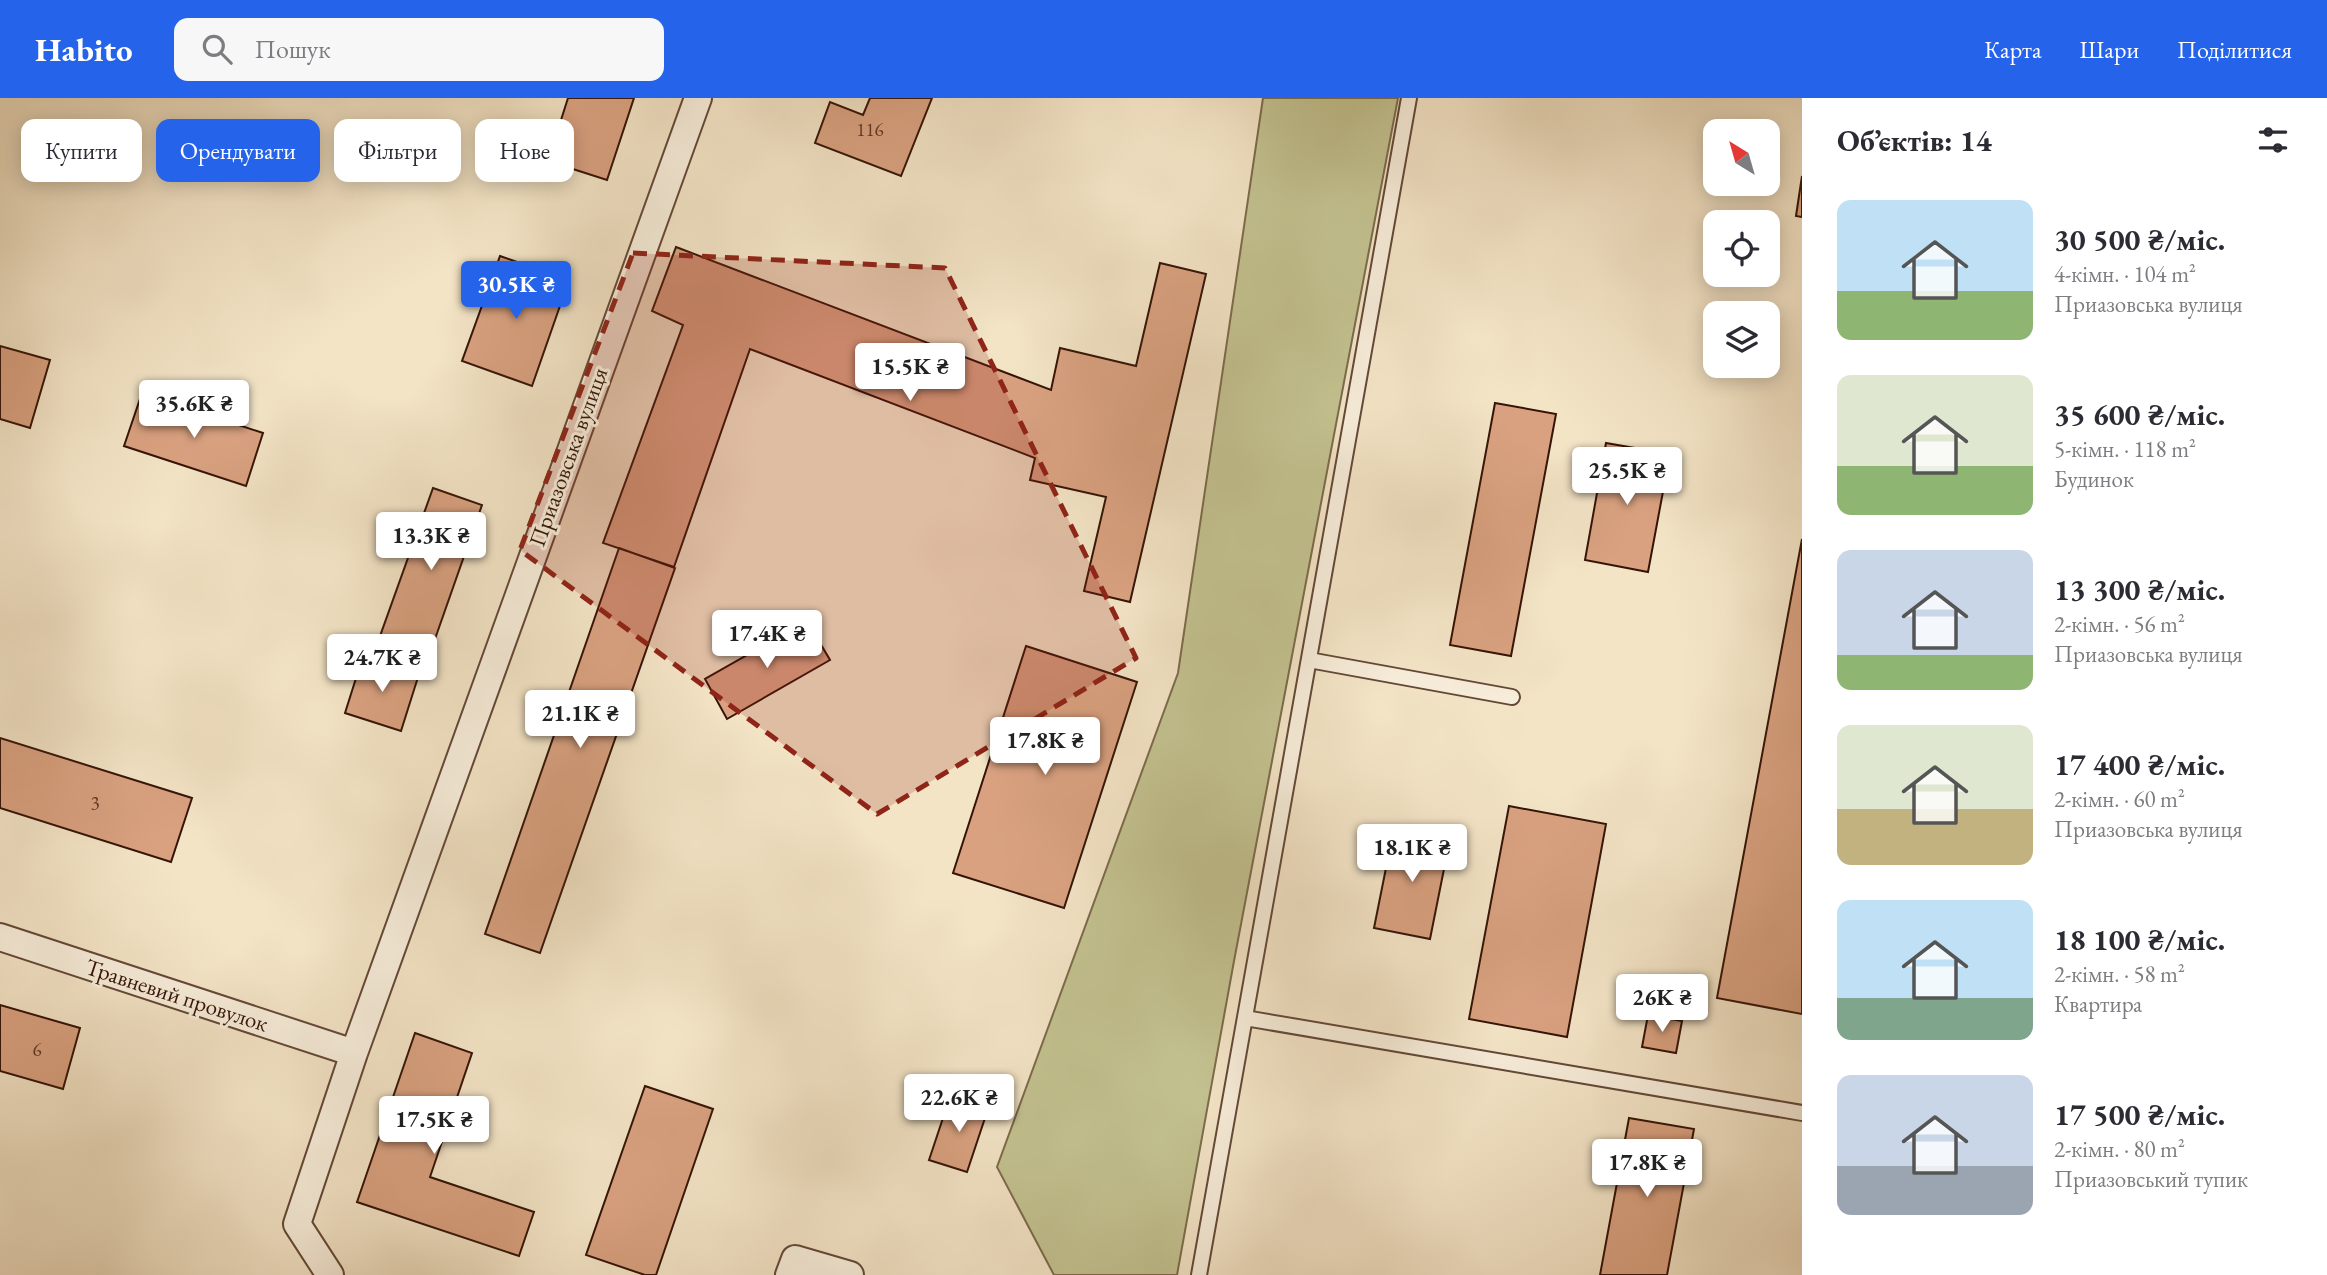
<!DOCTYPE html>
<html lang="uk">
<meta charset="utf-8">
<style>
:root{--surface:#fff;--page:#f7f7f7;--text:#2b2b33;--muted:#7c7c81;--accent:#2563eb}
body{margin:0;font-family:"EB Garamond",serif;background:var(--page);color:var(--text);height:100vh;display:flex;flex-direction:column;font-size:26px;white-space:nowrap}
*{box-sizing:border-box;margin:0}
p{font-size:23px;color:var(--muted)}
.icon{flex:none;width:38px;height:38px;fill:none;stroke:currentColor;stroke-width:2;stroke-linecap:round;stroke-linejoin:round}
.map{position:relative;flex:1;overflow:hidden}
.side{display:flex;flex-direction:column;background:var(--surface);width:525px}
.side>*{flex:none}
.guide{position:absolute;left:21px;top:21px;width:665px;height:63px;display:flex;gap:14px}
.needle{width:46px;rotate:323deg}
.tools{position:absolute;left:1703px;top:21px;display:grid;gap:14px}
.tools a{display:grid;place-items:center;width:77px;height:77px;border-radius:14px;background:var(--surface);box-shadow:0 4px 18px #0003;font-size:35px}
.price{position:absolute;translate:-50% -60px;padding:0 16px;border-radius:7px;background:#fff;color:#222;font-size:23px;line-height:46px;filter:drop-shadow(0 2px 4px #0008)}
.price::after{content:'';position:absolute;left:50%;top:42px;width:21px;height:16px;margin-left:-10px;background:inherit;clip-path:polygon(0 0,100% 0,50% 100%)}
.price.on{background:var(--accent);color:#fff}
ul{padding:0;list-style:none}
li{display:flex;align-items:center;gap:21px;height:175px;padding:0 35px}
li span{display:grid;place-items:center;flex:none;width:196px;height:140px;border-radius:14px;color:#555}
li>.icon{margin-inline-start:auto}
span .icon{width:84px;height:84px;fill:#fffc;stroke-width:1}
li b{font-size:30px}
h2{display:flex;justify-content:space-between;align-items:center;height:84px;padding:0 35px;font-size:30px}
.pill{padding:0 24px;border-radius:14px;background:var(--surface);box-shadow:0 4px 18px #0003;font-size:24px;line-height:63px}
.pill.on{background:var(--accent);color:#fff}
header{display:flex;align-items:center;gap:42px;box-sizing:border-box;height:98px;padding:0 35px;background:var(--accent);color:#fff}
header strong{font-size:33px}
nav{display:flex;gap:38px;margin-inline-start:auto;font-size:24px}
.search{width:490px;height:63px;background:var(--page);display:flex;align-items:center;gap:18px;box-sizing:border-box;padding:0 24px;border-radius:14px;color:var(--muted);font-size:26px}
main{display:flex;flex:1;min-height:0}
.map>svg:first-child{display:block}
.green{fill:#c3c290;stroke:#7c6b4c;stroke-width:2}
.building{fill:#d9a180;stroke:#351407;stroke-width:2}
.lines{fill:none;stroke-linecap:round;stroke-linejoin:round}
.lane-casing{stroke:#644837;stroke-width:18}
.street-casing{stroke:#644837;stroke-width:30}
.lane{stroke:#f7edda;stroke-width:14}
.street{stroke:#f7edda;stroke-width:26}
.marked{fill:#8f2418;fill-opacity:0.2;stroke:#8f2418;stroke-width:5;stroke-dasharray:14 9;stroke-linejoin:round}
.labels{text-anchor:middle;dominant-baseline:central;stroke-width:6;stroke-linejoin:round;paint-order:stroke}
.number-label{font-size:19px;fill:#5e3725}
.street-label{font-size:23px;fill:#351407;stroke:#f7edda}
</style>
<header>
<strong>Habito</strong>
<div class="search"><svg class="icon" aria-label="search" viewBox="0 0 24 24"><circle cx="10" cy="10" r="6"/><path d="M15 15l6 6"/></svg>Пошук</div>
<nav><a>Карта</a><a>Шари</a><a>Поділитися</a></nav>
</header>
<main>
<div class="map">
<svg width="1802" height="1177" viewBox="0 0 1802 1177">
<rect width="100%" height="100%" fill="#f3e4c6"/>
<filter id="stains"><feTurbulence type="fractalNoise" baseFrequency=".00286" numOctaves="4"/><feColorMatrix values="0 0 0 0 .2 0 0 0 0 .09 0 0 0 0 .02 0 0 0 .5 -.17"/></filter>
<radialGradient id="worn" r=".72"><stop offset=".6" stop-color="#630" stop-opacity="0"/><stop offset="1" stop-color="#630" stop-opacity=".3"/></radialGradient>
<path class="green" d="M1263,0H1398L1234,863L1177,1177H1054L997,1069L1178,575Z"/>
<path class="building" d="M568,0H634L607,82L548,63Z
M870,0H932L901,78L815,45L830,4L863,17Z
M1802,78V119L1796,118Z
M676,149L1051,292L1060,250L1136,268L1160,165L1206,176L1130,504L1084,493L1106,399L1030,382L1035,360L750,251L674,469L603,445L683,227L652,213Z
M500,158L569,182L532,288L462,263Z
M0,248L50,262L30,330L0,321Z
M142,295L263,335L246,388L124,348Z
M1495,305L1556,316L1511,558L1450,547Z
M1606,345L1670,356L1648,474L1585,462Z
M433,390L482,407L429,558L379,541Z
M1802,441V916L1717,900Z
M619,450L675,470L540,855L485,836Z
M807,523L830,562L727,621L705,581Z
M1026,548L1137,584L1064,810L953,775Z
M363,558L419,576L401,633L345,615Z
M0,640L192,700L171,764L0,710Z
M1509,708L1606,726L1567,939L1469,921Z
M1394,730L1450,741L1430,841L1374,830Z
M0,907L80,930L63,991L0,973Z
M1648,917L1682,923L1676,955L1642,949Z
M415,935L472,955L430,1079L534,1114L519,1158L357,1104Z
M645,988L713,1011L656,1177H645L586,1157Z
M950,999L988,1011L967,1074L929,1062Z
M1629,1020L1694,1031L1667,1177H1600Z"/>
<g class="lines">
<g class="lane-casing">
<path id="lane" d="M1309,562L1512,599
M1245,920L1802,1015
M1199,1177L1409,0"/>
</g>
<g class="street-casing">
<path id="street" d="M0,839L354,955
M330,1177L297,1126L354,955L698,0
M789,1177L795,1161L850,1177"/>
</g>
<use href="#lane" class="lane"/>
<use href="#street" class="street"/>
</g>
<path class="marked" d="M633,155L945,170L1136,560L877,716L520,452Z"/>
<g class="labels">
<g class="number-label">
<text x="870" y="31">116</text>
<text x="95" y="705">3</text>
<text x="37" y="951">6</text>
</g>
<g class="street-label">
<text transform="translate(568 359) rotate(-70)">Приазовська вулиця</text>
<text transform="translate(177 897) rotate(18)">Травневий провулок</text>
</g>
</g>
<rect width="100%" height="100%" filter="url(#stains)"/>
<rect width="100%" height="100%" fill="url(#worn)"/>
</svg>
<div class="tools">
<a><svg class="needle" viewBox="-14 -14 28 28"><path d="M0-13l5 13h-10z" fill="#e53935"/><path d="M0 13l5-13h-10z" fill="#7c7c81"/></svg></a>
<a><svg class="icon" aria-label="locate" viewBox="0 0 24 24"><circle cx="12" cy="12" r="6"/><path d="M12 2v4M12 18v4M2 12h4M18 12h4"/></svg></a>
<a><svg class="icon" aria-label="layers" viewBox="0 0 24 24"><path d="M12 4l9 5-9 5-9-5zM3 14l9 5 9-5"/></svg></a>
</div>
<b class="price on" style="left:516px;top:223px">30.5K ₴</b>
<b class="price" style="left:910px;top:305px">15.5K ₴</b>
<b class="price" style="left:194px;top:342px">35.6K ₴</b>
<b class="price" style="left:1627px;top:409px">25.5K ₴</b>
<b class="price" style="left:431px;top:474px">13.3K ₴</b>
<b class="price" style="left:767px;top:572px">17.4K ₴</b>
<b class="price" style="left:382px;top:596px">24.7K ₴</b>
<b class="price" style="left:580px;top:652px">21.1K ₴</b>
<b class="price" style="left:1045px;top:679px">17.8K ₴</b>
<b class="price" style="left:1412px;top:786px">18.1K ₴</b>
<b class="price" style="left:1662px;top:936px">26K ₴</b>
<b class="price" style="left:959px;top:1036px">22.6K ₴</b>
<b class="price" style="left:434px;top:1058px">17.5K ₴</b>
<b class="price" style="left:1647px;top:1101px">17.8K ₴</b>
<div class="guide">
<a class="pill">Купити</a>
<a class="pill on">Орендувати</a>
<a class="pill">Фільтри</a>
<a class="pill">Нове</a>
</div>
</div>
<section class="side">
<h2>Об’єктів: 14<svg class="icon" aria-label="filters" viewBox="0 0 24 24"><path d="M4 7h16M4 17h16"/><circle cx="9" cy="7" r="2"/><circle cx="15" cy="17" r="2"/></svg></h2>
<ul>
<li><span style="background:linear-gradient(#bfe0f5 65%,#8fb573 0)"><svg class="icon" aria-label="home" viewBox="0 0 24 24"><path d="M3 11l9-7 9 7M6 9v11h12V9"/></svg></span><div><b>30 500 ₴/міс.</b><p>4-кімн. · 104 m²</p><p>Приазовська вулиця</p></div></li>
<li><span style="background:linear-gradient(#dfe7d0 65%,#8fb573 0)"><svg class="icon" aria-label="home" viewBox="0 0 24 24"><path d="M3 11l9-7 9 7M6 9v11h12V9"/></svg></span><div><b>35 600 ₴/міс.</b><p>5-кімн. · 118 m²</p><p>Будинок</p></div></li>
<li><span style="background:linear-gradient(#c9d6e8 75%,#8fb573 0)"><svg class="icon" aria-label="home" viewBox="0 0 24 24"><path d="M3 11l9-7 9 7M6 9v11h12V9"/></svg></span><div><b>13 300 ₴/міс.</b><p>2-кімн. · 56 m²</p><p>Приазовська вулиця</p></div></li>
<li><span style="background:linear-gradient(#dfe7d0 60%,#c2b280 0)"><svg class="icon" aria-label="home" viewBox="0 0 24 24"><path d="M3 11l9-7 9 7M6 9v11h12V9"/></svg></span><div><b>17 400 ₴/міс.</b><p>2-кімн. · 60 m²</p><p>Приазовська вулиця</p></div></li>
<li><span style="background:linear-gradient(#bfe0f5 70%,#7fa58c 0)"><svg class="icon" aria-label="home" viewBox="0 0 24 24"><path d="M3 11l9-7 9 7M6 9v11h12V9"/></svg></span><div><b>18 100 ₴/міс.</b><p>2-кімн. · 58 m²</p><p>Квартира</p></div></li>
<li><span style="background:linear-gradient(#c9d6e8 65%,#9aa5b1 0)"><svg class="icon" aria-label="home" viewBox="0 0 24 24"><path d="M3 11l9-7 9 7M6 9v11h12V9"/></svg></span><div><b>17 500 ₴/міс.</b><p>2-кімн. · 80 m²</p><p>Приазовський тупик</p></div></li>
</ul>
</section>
</main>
